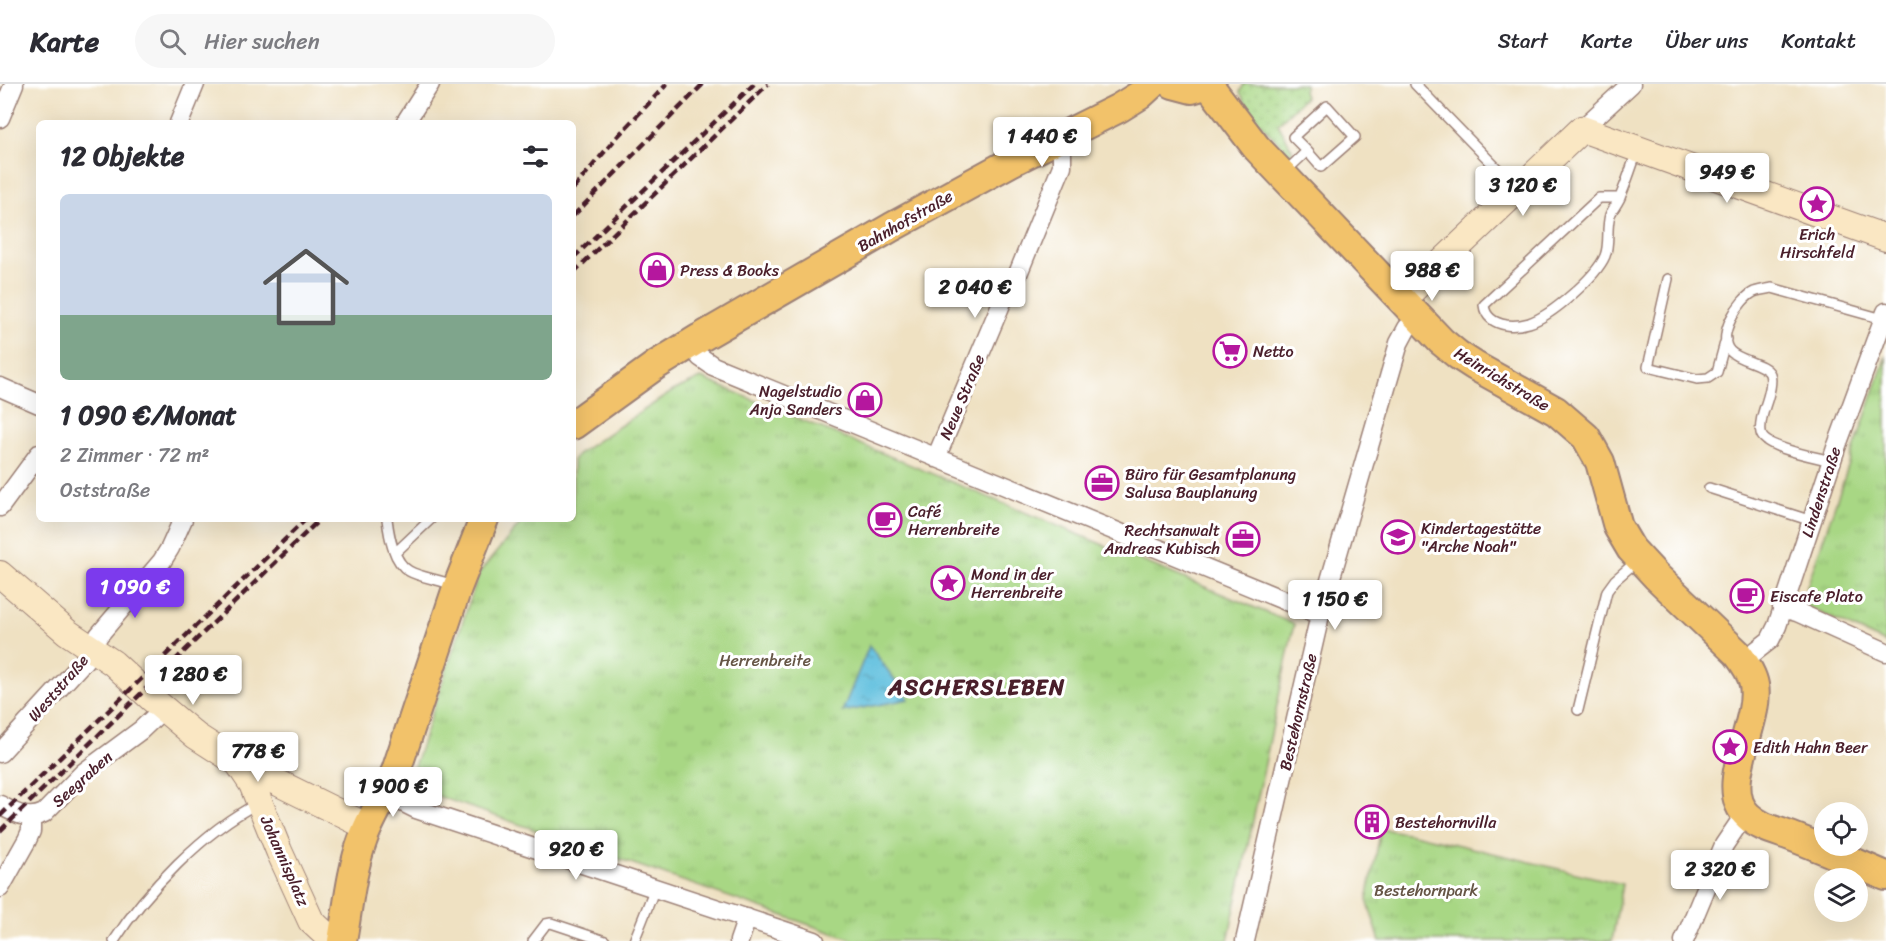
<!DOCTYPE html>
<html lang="de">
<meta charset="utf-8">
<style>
:root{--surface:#fff;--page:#f7f7f7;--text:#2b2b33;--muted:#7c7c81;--line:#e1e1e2;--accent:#7c3aed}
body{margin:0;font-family:Sriracha,sans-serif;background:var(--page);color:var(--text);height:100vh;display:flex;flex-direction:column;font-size:22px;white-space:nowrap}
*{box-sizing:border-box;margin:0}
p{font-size:20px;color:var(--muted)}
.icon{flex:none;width:33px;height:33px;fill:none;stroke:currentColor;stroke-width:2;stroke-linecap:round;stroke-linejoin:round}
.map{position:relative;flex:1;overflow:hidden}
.sheet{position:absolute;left:36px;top:36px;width:540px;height:402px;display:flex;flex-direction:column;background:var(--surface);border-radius:9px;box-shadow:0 6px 24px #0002}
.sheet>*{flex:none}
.tools{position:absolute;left:1814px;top:718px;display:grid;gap:12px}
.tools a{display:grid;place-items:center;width:54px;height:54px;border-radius:50%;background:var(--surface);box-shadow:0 6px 24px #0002;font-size:30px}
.price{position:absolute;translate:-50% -51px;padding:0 14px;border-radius:6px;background:#fff;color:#222;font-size:20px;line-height:39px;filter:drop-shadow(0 2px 3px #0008)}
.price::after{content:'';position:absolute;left:50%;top:36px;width:18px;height:14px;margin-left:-9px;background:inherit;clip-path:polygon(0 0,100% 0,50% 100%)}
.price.active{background:var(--accent);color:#fff}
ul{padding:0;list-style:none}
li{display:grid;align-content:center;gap:12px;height:318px;padding:0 24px}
li span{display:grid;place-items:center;height:186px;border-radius:9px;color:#555}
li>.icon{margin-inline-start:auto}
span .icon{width:108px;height:108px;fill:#fffc;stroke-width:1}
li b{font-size:26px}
h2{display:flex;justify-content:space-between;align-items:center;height:72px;padding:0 24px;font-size:26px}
header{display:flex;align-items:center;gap:36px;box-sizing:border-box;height:84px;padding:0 30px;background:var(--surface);border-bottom:2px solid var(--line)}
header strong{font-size:28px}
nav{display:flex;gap:33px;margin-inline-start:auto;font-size:21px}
.search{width:420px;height:54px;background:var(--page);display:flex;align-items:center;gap:15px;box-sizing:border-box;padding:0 21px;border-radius:33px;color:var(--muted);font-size:22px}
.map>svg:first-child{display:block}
.grass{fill:url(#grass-dots);stroke:#797b58;stroke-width:1.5}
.park{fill:url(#park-tufts);stroke:#797b58;stroke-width:1.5}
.water{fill:url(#water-ripples);stroke:#546f84;stroke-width:1.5}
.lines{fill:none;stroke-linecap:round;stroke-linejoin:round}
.lane-casing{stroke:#9c8076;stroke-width:12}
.street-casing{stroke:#9c8076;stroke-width:21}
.secondary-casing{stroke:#9c8076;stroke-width:28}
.primary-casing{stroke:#9c8076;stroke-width:32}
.lane{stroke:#fff;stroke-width:9}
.street{stroke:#fff;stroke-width:18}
.secondary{stroke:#fae7c3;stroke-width:26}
.primary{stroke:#f2c26a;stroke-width:28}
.rail{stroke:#4a1f2b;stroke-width:4.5;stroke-dasharray:9 4.5;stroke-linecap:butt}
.labels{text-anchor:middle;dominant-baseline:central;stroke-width:6;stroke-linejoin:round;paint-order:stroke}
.street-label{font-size:16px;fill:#4a1f2b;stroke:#fff}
.poi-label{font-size:16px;fill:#4a1f2b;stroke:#fff;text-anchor:start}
.park-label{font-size:16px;fill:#665646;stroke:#fff}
.district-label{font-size:22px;font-weight:bold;letter-spacing:1.5px;fill:#4a1f2b;stroke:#fff}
</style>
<header>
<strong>Karte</strong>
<div class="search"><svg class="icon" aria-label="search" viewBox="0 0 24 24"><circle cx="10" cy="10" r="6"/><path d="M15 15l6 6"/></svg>Hier suchen</div>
<nav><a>Start</a><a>Karte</a><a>Über uns</a><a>Kontakt</a></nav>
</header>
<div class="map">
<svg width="1886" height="857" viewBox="0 0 1886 857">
<defs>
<pattern id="grass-dots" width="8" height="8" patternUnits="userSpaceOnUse" patternTransform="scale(1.5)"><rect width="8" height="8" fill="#a8d784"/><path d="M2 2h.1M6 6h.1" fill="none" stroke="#92b872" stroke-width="1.8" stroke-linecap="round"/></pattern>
<pattern id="park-tufts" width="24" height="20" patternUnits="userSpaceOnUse" patternTransform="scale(1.5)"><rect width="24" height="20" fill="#a8d784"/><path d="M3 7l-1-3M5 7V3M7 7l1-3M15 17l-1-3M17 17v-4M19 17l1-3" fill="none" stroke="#92b872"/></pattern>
<pattern id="water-ripples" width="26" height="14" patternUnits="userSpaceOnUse" patternTransform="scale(1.5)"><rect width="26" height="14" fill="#5fbfde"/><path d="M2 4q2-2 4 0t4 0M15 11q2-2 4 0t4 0" fill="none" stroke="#509bb4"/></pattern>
</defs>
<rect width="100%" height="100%" fill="#fff"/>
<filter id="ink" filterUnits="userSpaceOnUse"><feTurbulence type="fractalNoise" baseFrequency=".0167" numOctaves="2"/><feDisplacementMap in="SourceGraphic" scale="12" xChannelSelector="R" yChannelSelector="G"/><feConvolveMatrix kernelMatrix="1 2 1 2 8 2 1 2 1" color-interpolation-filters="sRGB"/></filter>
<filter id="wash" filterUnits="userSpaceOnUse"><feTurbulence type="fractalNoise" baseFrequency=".008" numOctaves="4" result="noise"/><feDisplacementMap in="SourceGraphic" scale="24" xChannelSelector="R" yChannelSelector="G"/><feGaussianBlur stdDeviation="1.35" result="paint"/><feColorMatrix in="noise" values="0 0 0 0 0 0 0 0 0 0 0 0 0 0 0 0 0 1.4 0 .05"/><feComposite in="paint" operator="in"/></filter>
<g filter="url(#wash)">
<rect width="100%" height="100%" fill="#efe1c2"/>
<path class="grass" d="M1244,0H1305L1303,7L1305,13L1278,40L1292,65V73L1251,30L1240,8Z"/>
<path class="park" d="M1886,272V559L1801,520Z
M701,294L1294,540L1228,857H856L423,707L413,686L479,489L524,435H573V376L580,368L673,307Z
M1381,745L1413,750L1622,800L1612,857H1380L1367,816Z"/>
<path class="water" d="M869,561L909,615L842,628L869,562Z"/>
</g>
<g filter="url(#ink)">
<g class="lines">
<g class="lane-casing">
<path id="lane" d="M1415,0L1517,105
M1284,89L1307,67L1321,83L1355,53L1327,22L1293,53L1307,67
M1620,114H1599L1484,221C1485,233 1495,239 1506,241C1513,242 1522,241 1529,239C1551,232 1596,193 1605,172C1610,160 1606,144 1610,131C1613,124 1619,118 1621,111C1627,97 1632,82 1637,67
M1668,195L1648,283L1697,295L1708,294L1717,288L1726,255
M1831,377C1817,373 1763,364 1761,349C1759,336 1765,324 1768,313C1770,306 1772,296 1770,290C1765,279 1739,277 1730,267C1716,252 1739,215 1754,208C1759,206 1766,205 1772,204L1883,235
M1709,404L1812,437
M387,435C389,451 393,478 409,487C421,494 440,495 455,502
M395,469L431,435
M1578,626L1607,507L1615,496L1638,476
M114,857C145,808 205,746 257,720
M533,857L546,840L551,839L605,857
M634,857L655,804"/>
</g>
<g class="street-casing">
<path id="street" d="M0,34L14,0
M179,39L195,0
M405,39L430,0
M1582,45L1631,0
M691,259L700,273L713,282L1320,531
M0,303L39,320
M936,374L1002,218L1013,202L1062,82V71L1055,55
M0,423L39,370
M1782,524L1797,528L1886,568
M1743,577L1770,556L1777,542L1836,364L1886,228
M0,669L84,577L99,551L162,477L170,464L183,435
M386,710L416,725L815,857
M0,721C15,729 28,737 44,729L83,689L141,646L163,625
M0,804L27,756L31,747V733
M739,857L747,834
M1245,857L1320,531L1399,259L1407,244L1418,234
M1684,857L1724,761L1745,730"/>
</g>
<g class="secondary-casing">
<path id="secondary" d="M1401,217L1582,45L1886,154
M0,490L67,548L113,579L151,614L196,652L238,679L368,743
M238,679L252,700L279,767L311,837L325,850L342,855"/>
</g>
<g class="primary-casing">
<path id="primary" d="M1173,0L1192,5L1208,0
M1208,0L1256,63L1441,257L1458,271L1475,282L1556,327L1586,353L1600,378L1618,443L1631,465L1656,492L1737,569C1744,578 1752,589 1754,601C1761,638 1716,704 1748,732C1760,744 1778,747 1793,753C1824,765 1855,779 1886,792
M573,341L656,281L700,254L892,143L1011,78L1119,24L1140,11L1152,0
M342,857C348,824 351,787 363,755C371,732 386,711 396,687L457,504L484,435"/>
</g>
<use href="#lane" class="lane"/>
<use href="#street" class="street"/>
<use href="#secondary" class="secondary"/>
<use href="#primary" class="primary"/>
<path class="rail" d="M573,105L617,53L667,0
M573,132L703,0
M573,174L754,0
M573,189L768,0
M0,732L306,435
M0,747L320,435"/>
</g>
</g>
<defs>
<g id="sight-ring" transform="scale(1.725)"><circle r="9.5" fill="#fff" stroke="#b5179e" stroke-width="1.5"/><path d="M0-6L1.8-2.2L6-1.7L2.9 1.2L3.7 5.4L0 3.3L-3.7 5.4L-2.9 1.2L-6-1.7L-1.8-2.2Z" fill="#b5179e"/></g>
<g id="shop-ring" transform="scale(1.725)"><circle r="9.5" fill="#fff" stroke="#b5179e" stroke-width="1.5"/><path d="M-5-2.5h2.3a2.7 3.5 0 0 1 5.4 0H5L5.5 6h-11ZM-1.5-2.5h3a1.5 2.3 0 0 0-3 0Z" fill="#b5179e"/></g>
<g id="supermarket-ring" transform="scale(1.725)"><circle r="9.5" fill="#fff" stroke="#b5179e" stroke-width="1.5"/><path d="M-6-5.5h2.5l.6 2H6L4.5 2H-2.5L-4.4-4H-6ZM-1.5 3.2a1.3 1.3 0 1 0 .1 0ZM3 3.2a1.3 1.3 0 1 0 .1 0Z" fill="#b5179e"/></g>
<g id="office-ring" transform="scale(1.725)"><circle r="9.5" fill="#fff" stroke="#b5179e" stroke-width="1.5"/><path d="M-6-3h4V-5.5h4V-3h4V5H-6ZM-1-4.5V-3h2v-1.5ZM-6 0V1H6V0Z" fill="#b5179e"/></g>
<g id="cafe-ring" transform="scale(1.725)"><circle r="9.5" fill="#fff" stroke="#b5179e" stroke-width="1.5"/><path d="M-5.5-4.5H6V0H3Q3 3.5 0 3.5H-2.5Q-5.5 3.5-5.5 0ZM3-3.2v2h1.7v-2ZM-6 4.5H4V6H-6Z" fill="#b5179e"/></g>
<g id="school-ring" transform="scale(1.725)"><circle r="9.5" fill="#fff" stroke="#b5179e" stroke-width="1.5"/><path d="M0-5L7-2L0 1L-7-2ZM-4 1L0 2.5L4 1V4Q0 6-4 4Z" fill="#b5179e"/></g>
<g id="building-ring" transform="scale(1.725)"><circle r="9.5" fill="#fff" stroke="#b5179e" stroke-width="1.5"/><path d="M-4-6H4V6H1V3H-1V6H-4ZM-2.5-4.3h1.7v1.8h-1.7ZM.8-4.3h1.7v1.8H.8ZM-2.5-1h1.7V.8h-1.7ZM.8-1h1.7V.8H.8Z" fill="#b5179e"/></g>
</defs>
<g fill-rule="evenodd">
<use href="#sight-ring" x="1817" y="120"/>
<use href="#shop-ring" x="657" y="186"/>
<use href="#supermarket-ring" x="1230" y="267"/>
<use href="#shop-ring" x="865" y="316"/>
<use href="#office-ring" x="1102" y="399"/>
<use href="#cafe-ring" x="885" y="436"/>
<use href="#school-ring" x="1398" y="453"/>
<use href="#office-ring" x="1243" y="455"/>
<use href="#sight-ring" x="948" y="499"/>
<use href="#cafe-ring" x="1747" y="512"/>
<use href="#sight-ring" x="1730" y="663"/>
<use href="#building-ring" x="1372" y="738"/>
</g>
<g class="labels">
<g class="street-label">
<text transform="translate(905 137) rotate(-30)">Bahnhofstraße</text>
<text transform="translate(1502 295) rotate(31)">Heinrichstraße</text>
<text transform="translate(962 313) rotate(-67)">Neue Straße</text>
<text transform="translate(1821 408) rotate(-72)">Lindenstraße</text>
<text transform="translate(58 604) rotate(-49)">Weststraße</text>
<text transform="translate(1298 628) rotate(-77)">Bestehornstraße</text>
<text transform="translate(82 695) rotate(-42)">Seegraben</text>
<text transform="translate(285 777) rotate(66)">Johannisplatz</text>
</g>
<g class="poi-label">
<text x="1817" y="150" text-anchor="middle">Erich<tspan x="1817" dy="18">Hirschfeld</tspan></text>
<text x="680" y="186">Press &amp; Books</text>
<text x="1253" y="267">Netto</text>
<text x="842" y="307" text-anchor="end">Nagelstudio<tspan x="842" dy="18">Anja Sanders</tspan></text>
<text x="1125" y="390">Büro für Gesamtplanung<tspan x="1125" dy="18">Salusa Bauplanung</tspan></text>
<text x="908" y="427">Café<tspan x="908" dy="18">Herrenbreite</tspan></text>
<text x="1421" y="444">Kindertagestätte<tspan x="1421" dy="18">"Arche Noah"</tspan></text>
<text x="1220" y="446" text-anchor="end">Rechtsanwalt<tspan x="1220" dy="18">Andreas Kubisch</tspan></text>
<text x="971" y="490">Mond in der<tspan x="971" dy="18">Herrenbreite</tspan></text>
<text x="1770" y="512">Eiscafe Plato</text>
<text x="1753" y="663">Edith Hahn Beer</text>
<text x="1395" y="738">Bestehornvilla</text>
</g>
<g class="park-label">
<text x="765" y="576">Herrenbreite</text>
<text x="1426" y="806">Bestehornpark</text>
</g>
<g class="district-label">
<text x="977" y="603">ASCHERSLEBEN</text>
</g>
</g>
</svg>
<div class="tools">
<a><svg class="icon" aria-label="locate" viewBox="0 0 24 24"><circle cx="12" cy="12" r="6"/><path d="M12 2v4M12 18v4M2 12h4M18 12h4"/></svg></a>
<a><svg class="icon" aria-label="layers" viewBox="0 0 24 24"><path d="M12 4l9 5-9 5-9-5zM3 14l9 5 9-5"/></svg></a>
</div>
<b class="price" style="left:1042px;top:84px">1 440 €</b>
<b class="price" style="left:1727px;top:120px">949 €</b>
<b class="price" style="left:1523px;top:133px">3 120 €</b>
<b class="price" style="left:1432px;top:218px">988 €</b>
<b class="price" style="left:975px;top:235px">2 040 €</b>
<b class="price active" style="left:135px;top:535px">1 090 €</b>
<b class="price" style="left:1335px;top:547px">1 150 €</b>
<b class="price" style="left:193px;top:622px">1 280 €</b>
<b class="price" style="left:258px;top:699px">778 €</b>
<b class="price" style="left:393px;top:734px">1 900 €</b>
<b class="price" style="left:576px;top:797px">920 €</b>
<b class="price" style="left:1720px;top:817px">2 320 €</b>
<section class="sheet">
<h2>12 Objekte<svg class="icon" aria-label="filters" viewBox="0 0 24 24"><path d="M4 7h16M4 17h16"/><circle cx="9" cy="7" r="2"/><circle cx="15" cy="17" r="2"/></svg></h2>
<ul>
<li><span style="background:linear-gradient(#c9d6e8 65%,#7fa58c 0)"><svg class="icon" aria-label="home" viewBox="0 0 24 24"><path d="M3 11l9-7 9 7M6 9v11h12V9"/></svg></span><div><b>1 090 €/Monat</b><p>2 Zimmer · 72 m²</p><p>Oststraße</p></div></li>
</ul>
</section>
</div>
